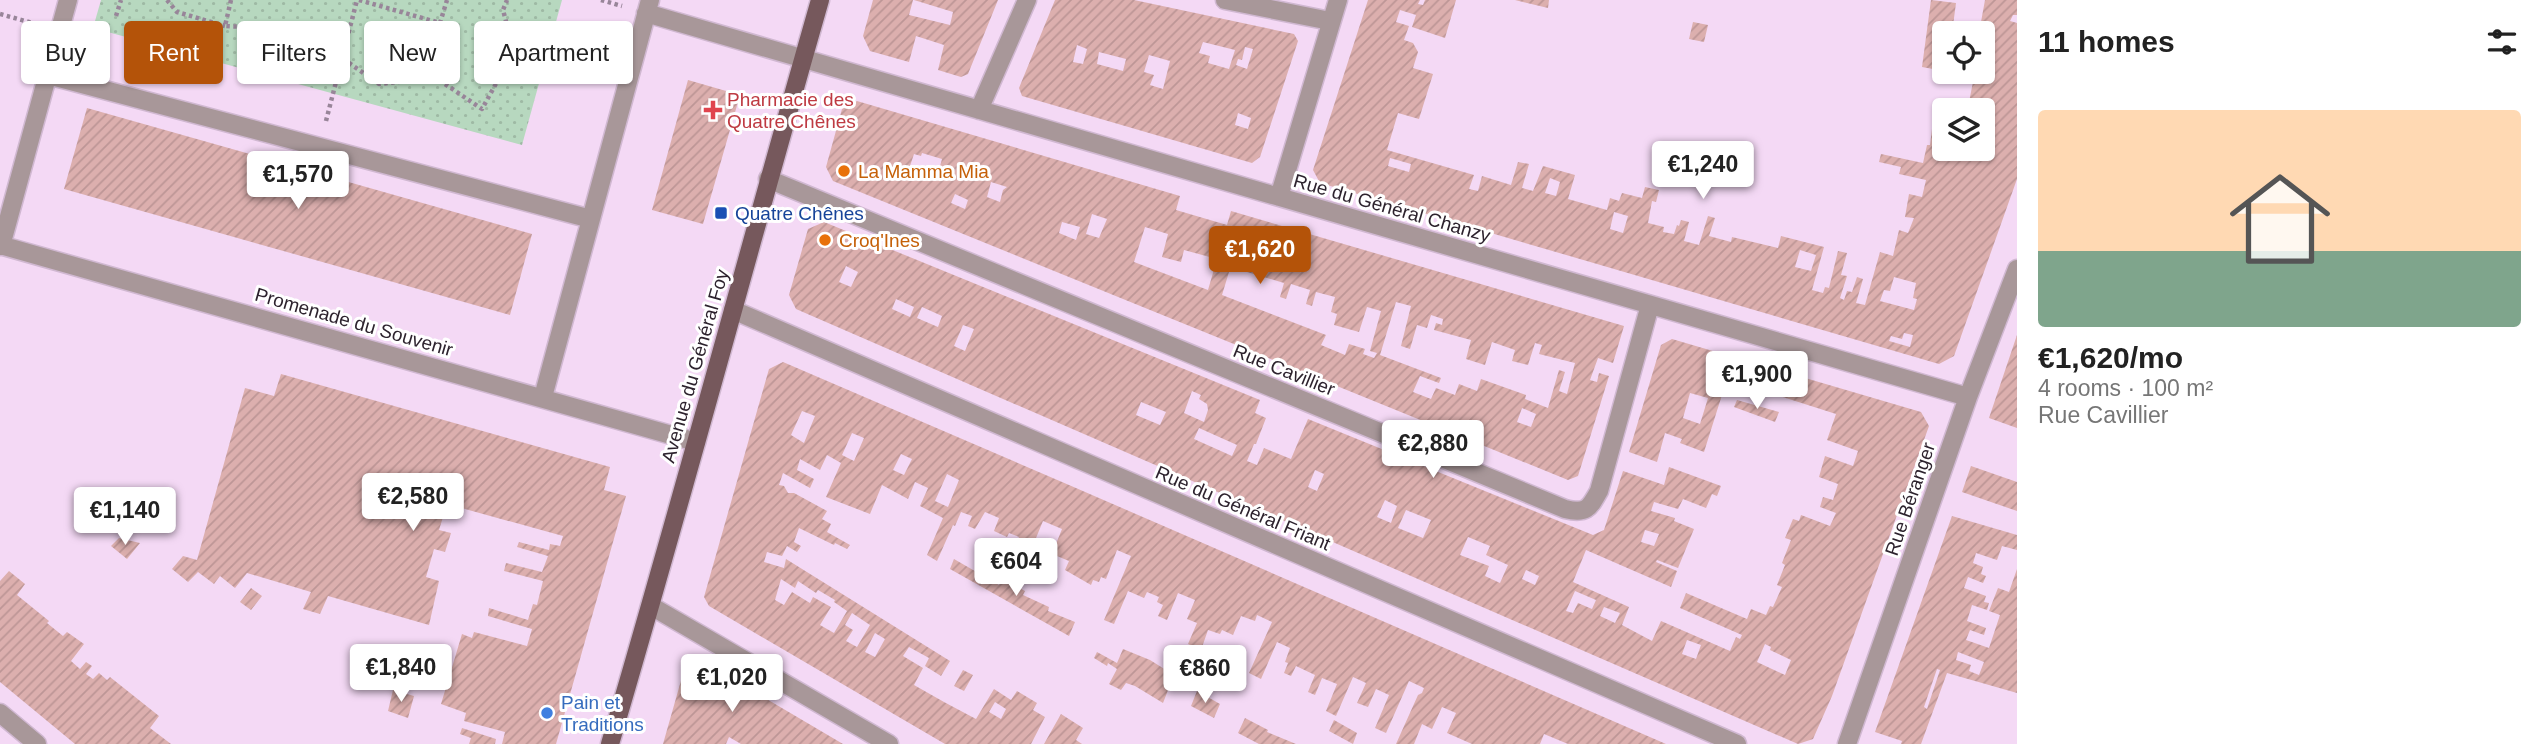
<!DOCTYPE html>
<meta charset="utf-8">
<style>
:root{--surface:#fff;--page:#f2f2f2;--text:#222;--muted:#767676;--accent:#b45309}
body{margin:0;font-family:Arial,sans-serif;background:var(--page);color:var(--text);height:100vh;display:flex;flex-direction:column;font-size:26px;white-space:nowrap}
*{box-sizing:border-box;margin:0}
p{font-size:23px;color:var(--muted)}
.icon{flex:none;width:38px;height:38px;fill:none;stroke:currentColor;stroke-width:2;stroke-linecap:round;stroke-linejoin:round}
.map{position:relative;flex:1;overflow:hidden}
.drawer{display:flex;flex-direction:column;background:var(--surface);width:525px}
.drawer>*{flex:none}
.hud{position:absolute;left:21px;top:21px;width:665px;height:63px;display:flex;gap:14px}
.fabs{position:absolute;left:1932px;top:21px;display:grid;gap:14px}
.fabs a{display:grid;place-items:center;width:63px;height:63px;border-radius:7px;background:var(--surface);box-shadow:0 2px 5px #0004;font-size:35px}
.price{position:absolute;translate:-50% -60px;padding:0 16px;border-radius:7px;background:#fff;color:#222;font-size:23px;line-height:46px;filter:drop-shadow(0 2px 4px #0008)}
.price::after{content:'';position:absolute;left:50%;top:42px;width:21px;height:16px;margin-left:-10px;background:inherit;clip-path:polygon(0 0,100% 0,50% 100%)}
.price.on{background:var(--accent);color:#fff}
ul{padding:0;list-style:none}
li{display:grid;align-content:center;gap:14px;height:371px;padding:0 21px}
li span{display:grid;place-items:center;height:217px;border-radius:7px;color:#555}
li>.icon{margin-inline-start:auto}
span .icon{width:126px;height:126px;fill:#fffc;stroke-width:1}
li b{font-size:30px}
h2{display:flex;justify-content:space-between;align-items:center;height:84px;padding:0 21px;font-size:30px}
.chip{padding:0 24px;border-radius:7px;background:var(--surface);box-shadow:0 2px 5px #0004;font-size:24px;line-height:63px}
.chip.on{background:var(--accent);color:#fff}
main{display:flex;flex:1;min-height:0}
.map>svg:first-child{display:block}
.park{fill:url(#park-dots)}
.building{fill:url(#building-hatch);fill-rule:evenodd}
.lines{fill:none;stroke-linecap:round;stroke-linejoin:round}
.street-casing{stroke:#d0b8d1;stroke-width:21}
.primary-casing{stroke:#d0b8d1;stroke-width:21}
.path{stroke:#988599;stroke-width:4.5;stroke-dasharray:3.5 3.5;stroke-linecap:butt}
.street{stroke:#a89799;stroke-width:18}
.primary{stroke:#76585c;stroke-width:18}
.health-dot{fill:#e0444e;stroke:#fff;stroke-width:2.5}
.food-dot{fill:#e8710a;stroke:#fff;stroke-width:2.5}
.transit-dot{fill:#1a4fb4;stroke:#fff;stroke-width:2.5}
.shop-dot{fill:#3f7fe0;stroke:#fff;stroke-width:2.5}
.labels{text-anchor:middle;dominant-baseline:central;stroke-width:6;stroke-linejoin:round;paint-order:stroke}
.health-label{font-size:19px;fill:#be3a42;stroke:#fff;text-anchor:start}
.food-label{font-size:19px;fill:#c56008;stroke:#fff;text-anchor:start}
.street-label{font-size:19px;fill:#2d232e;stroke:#fff}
.transit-label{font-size:19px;fill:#164399;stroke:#fff;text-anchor:start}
.shop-label{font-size:19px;fill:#366cbe;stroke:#fff;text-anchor:start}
</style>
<main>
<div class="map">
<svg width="2017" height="744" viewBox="0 0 2017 744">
<defs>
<pattern id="park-dots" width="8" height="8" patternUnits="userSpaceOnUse" patternTransform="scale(1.75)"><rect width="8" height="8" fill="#b7d8bf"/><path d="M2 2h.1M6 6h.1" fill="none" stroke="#9eb9a4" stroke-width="1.8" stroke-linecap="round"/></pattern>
<pattern id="building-hatch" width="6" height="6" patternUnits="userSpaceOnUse" patternTransform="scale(1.75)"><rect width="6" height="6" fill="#dcafae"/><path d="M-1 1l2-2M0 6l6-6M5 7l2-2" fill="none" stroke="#bd9696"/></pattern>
</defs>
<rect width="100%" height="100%" fill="#f4d9f5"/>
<path class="park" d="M101,0H562L522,145L93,28Z"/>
<path class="building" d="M873,0H913L909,15L950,25L953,12L914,0H998L968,74L961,77L938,70L944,45L916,36L909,62L870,51L863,36Z
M1055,0H1134L1294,34L1298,41L1260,157L1252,163L1022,96L1019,88ZM1203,42L1235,50L1229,69L1208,63L1210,56L1199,53ZM1077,45L1087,49L1083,64L1073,62ZM1245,47L1253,49L1247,69L1236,65L1238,59L1242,60ZM1099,52L1126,59L1123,71L1097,64ZM1149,55L1170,61L1163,89L1150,85L1154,75L1144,72ZM1238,113L1251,118L1248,129L1235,125Z
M1368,0H1420L1418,4L1423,5L1425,0H1456L1445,38L1412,27L1416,15L1400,10L1396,22L1409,26L1404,40L1413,43L1418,52L1413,68L1433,74L1419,119L1398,113L1387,150L1474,175L1469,189L1478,191L1482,176L1511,185L1518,162L1529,164L1522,188L1533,191L1543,166L1575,175L1568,199L1607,210L1610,198L1619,201L1622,193L1642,198L1645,187L1659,190L1656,202L1652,201L1648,223L1664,227L1663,232L1674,234L1677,225L1679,226L1681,220L1689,222L1684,241L1699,245L1708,216L1715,218L1709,236L1731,242L1732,237L1778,248L1781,236L1824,247L1812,290L1823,293L1825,287L1829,288L1838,251L1847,253L1841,275L1847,276L1840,298L1844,300L1847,291L1852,292L1857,277L1863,279L1856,303L1865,305L1880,252L1893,256L1899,230L1908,233L1914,218L1905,217L1909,194L1922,197L1926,180L1899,174L1901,167L1879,162L1881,154L1923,163L1927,145H1930L1934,113L1944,114V149L1956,151V149H1983V110H1956L1958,99L1969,102L1974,77L1955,72H1983V33H1979L1985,0H2017V15H2013L2010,21L2017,23V179L1954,356L1939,364L1320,183L1313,170ZM1390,158L1411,164L1409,172L1388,166ZM1550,178L1560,182L1556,196L1545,193ZM1614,212L1628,216L1623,233L1610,229ZM1800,250L1816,255L1811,271L1795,267ZM1894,277L1916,283L1913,298L1917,299L1914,310L1880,301L1884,290L1890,291ZM1904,333L1913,335L1910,347L1889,341L1891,336L1902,339Z
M1515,0H1549L1548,8Z
M1931,0L1956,3L1952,33H1944V71L1922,67Z
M1693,22L1708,25L1704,42L1689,39Z
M688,80L740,95L703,224L652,210Z
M857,101L1180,196L1176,210L1227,225L1231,211L1624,326L1613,363L1598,358L1590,380L1597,382L1599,373L1609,376L1578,476L1568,480L833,181L826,167L842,109ZM922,153L942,159L937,177L909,169L914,154L921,156ZM991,182L1007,187L1003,190L1000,202L987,197ZM955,194L968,200L965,209L951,203ZM1092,214L1107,219L1099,238L1086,234ZM1062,222L1080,227L1076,240L1059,233ZM1145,227L1168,234L1162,257L1181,262L1184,250L1217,259L1208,290L1134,262ZM1227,266L1284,283L1280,297L1286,299L1291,284L1310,290L1306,304L1312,306L1316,292L1335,297L1331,312L1337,314L1334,325L1359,332L1367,307L1381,311L1370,351L1377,353L1374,358L1363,354L1365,349L1349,344L1345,355L1321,345L1326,335L1222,295L1229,272L1226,271ZM1396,302L1411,306L1401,346L1410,349L1417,325L1427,328L1431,315L1443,319L1442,325L1436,323L1434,330L1471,340L1466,359L1485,365L1492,342L1515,350L1512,361L1528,365L1535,343L1542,345L1539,354L1575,363L1567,394L1559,391L1565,372L1559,370L1548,408L1525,399L1526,395L1481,379L1477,391L1459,384L1455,395L1436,388L1431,399L1413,392L1420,376L1439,383L1441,378L1380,355ZM1522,408L1536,414L1531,427L1517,422Z
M87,108L532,234L510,315L64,189Z
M824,222L1260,400L1255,413L1266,418L1256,444H1254L1247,461L1257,465L1264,448L1291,459L1308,419L1593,535L1604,530L1623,471L1664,485L1669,467L1721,486L1717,496L1712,494L1706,508L1683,499L1678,509L1654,502L1651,511L1675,518L1674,521L1694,529L1678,568L1657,560L1656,562L1677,571L1671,587L1586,550L1573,582L1629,607L1622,625L1652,641L1661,621L1730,651L1736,637L1740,639L1742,635L1680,608L1686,593L1747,619L1751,609L1766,615L1770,606L1773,607L1782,587L1777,585L1785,565L1782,563L1791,540L1785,538L1793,519L1799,521L1801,515L1830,526L1835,515L1836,513L1820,507L1823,497L1833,500L1838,484L1819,477L1825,456L1853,466L1858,451L1827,440L1836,414L1727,379L1704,452L1680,443L1682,439L1665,433L1657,462L1629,452L1661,345L1672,339L1921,412L1929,426L1832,696L1813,739L1798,744L796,309L789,295L808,229ZM846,266L858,272L851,287L839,282ZM896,299L914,307L910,317L892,309ZM922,307L942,316L938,327L917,318ZM963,325L974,329L965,351L954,346ZM1192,391L1201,395L1199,399L1207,404L1208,410L1204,422L1184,413ZM1690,393L1708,398L1700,424L1683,418ZM1141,402L1166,412L1160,425L1136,415ZM1199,428L1237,445L1232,456L1194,439ZM1315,470L1324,474L1317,491L1308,487ZM1385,500L1397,506L1391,523L1377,517ZM1406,510L1431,520L1423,538L1398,528ZM1645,530L1659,534L1654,546L1641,542ZM1468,537L1490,546L1486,555L1508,565L1500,583L1485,576L1489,566L1460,555ZM1526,570L1539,576L1535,585L1522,579ZM1575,591L1596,600L1592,609L1578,603L1573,613L1566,611ZM1604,607L1620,613L1615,623L1600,616ZM1687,640L1701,645L1696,659L1682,654ZM1765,644L1771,647L1770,650L1791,660L1785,675L1757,662Z
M2017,335V428L1989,418Z
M783,362L1069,485L1666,744H1568L1544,734L1540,744H1472L1447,733L1456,713L1442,707L1432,729L1422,724L1414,744H1396L1418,695L1422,693L1424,688L1409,681L1386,733L1375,728L1389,695L1376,689L1368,707L1357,703L1366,683L1353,677L1336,716L1326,711L1337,684L1322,678L1315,695L1308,692L1315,675L1296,666L1291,676L1284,673L1288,663L1285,662L1290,648L1277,642L1261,679L1249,673L1272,622L1257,615L1255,621L1241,616L1233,635L1222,630L1220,634L1208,630L1201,650L1188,644L1197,623L1187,619L1195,600L1178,593L1167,620L1158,616L1163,605L1157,602L1159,597L1147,592L1144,598L1128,591L1114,624L1104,620L1131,556L1117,550L1106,579L1101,577L1099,582L1093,580L1091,585L1065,570L1069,561L1052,554L1062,529L1043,521L1029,555L1014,549L1019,537L1009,533L1007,537L994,531L999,518L985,512L975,529L968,526L972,516L961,512L955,526L953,525L937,561L927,555L943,518L920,506L928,488L915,482L908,499L882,485L870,514L826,497L841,463L827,455L820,470L800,459L797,470L814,479L810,488L783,473L779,485L784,486L788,493H794L827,511L822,519L831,524L827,532L850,545L847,549L835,543L834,545L799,528L794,542L801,546L797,552L787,546L782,556L767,552L764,562L784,568L786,559L950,661L941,676L925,666L929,658L909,647L903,656L923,668L914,685L944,702L976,719L994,689L1011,700L1017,691L1037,703L1033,710L1045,717L1031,744H945L709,606L704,597L769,369ZM802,411L815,416L804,443L791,435ZM852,433L864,438L854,461L842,455ZM901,454L912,459L904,475L893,470ZM947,474L959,480L948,507L935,501ZM781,579L795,588L798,581L816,593L818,590L835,600L834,602L847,611L834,633L820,625L831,607L813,597L810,603L792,592L784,605L775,600ZM852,613L870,625L857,647L846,641L853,630L845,625ZM875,633L885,639L875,657L865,652ZM995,702L1006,709L1001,719L989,712Z
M281,374L610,467L604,490L626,496L556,744H502L505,732L464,721L466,713L441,704L462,634L472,638L474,632L527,646L532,629L488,616L489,608L528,620L533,604L537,605L543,581L504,571L506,563L542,572L548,556L517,547L519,542L549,550L550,544L560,546L563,536L447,504L439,530L451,533L445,552L434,549L426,577L439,581L429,625L328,596L320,614L303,609L311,592L247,573L235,588L220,576L214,584L198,572L188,582L172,569L183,556L197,560L245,388L274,396Z
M1737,400L1779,412L1775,422L1734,407Z
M1971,466L2017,482V511L1962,492Z
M1952,516L2017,535V550L2002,546L1997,560L1976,553L1973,563L1983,567L1981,574L1986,576L1983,583L1968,577L1964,588L1986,596L1984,602L1989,603L1987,610L1972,605L1967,621L1986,628L1984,635L1970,630L1966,640L1989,648L2000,615L1989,611L1998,588L2009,592L2017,569V693L1947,673L1921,744H1901L1902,741L1875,732ZM1958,652L1984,662L1979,675L1969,671L1971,665L1956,660ZM1937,669L1940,670L1927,709L1924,707Z
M119,538L140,543L127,559L111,546Z
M954,559L999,585L1002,579L1025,591L1023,595L1049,607L1048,611L1075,622L1069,636L950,569Z
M9,571L25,584L17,595L49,621L47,623L63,636L67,632L84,644L71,661L80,669L86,662L92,666L86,674L93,679L99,673L107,680L110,677L159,716L150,728L171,744H75L0,682V581Z
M251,588L262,596L251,610L240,602Z
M1123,649L1150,660L1174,675L1163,703L1135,686L1126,683L1121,690L1109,684L1117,669L1108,663L1107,666L1094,658L1097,652L1117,663Z
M696,658L770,701L843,744H741L729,737L726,744H663L686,663Z
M963,670L973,675L964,691L954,686Z
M393,690L414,696L408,718L388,711Z
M1197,691L1220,704L1214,718L1191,706Z
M1061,714L1083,728L1076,740L1082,744H1044Z
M1245,718L1268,730L1267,732L1296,744H1259L1238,733Z
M1334,720L1357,733L1353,744L1329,731Z
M462,728L496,739L495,744H469L471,738L460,734Z"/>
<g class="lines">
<g class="street-casing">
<path id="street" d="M1225,0L1330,21
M646,13L1968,397
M48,75L591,219L543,397
M979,110L1027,0
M768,179L1565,509C1586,514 1589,509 1599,491L1650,305
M1279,197L1338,0
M591,219L650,0
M0,245L696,442
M1,246L68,0
M733,310L1737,744
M651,606L889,744
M0,713L37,744
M1847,744L1968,397L2017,269"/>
</g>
<g class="primary-casing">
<path id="primary" d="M610,744C683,497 749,248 820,0"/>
</g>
<path class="path" d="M167,0L177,12L225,26
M231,0L225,26L302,30L379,84L436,78L482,109L514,51L503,10L507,0
M359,0L440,23L447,0
M601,0L622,6
M0,14L36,24
M116,16L121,0
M326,121L357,0"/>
<use href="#street" class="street"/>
<use href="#primary" class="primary"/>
</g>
<path class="health-dot" d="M709.5 99.5h7v7h7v7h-7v7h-7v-7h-7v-7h7z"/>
<g class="food-dot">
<circle cx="844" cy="171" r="7"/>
<circle cx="825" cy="240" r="7"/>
</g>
<rect class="transit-dot" x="714" y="206" width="14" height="14" rx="3.5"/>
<circle class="shop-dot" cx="547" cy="713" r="7"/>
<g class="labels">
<g class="health-label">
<text x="727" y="99">Pharmacie des<tspan x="727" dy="22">Quatre Chênes</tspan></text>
</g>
<g class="food-label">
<text x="858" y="171">La Mamma Mia</text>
<text x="839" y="240">Croq'Ines</text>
</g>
<g class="street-label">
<text transform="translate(1392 208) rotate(16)">Rue du Général Chanzy</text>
<text transform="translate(354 322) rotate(16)">Promenade du Souvenir</text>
<text transform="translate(695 366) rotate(-74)">Avenue du Général Foy</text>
<text transform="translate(1284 370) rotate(22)">Rue Cavillier</text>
<text transform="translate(1910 499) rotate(-71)">Rue Béranger</text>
<text transform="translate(1243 508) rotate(23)">Rue du Général Friant</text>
</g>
<g class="transit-label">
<text x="735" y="213">Quatre Chênes</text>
</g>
<g class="shop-label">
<text x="561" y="702">Pain et<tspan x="561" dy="22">Traditions</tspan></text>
</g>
</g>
</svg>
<div class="fabs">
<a><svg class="icon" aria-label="locate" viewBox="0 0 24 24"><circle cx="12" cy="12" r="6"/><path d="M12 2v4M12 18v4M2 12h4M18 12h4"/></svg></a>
<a><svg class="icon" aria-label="layers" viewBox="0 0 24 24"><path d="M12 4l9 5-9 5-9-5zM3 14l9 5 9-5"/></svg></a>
</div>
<b class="price" style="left:1703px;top:201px">€1,240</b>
<b class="price" style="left:298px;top:211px">€1,570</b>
<b class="price on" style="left:1260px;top:286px">€1,620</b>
<b class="price" style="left:1757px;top:411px">€1,900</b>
<b class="price" style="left:1433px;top:480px">€2,880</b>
<b class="price" style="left:413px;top:533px">€2,580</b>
<b class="price" style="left:125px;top:547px">€1,140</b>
<b class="price" style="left:1016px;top:598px">€604</b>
<b class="price" style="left:401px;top:704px">€1,840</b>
<b class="price" style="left:1205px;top:705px">€860</b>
<b class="price" style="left:732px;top:714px">€1,020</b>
<div class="hud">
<a class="chip">Buy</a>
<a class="chip on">Rent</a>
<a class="chip">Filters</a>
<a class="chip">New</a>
<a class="chip">Apartment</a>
</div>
</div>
<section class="drawer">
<h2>11 homes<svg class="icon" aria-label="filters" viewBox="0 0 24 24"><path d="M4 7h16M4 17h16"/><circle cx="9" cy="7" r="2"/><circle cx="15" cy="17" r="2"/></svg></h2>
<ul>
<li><span style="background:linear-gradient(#ffd9b3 65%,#7fa58c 0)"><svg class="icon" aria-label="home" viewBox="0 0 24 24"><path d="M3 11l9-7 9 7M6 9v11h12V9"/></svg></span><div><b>€1,620/mo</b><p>4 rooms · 100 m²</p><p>Rue Cavillier</p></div></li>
</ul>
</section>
</main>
